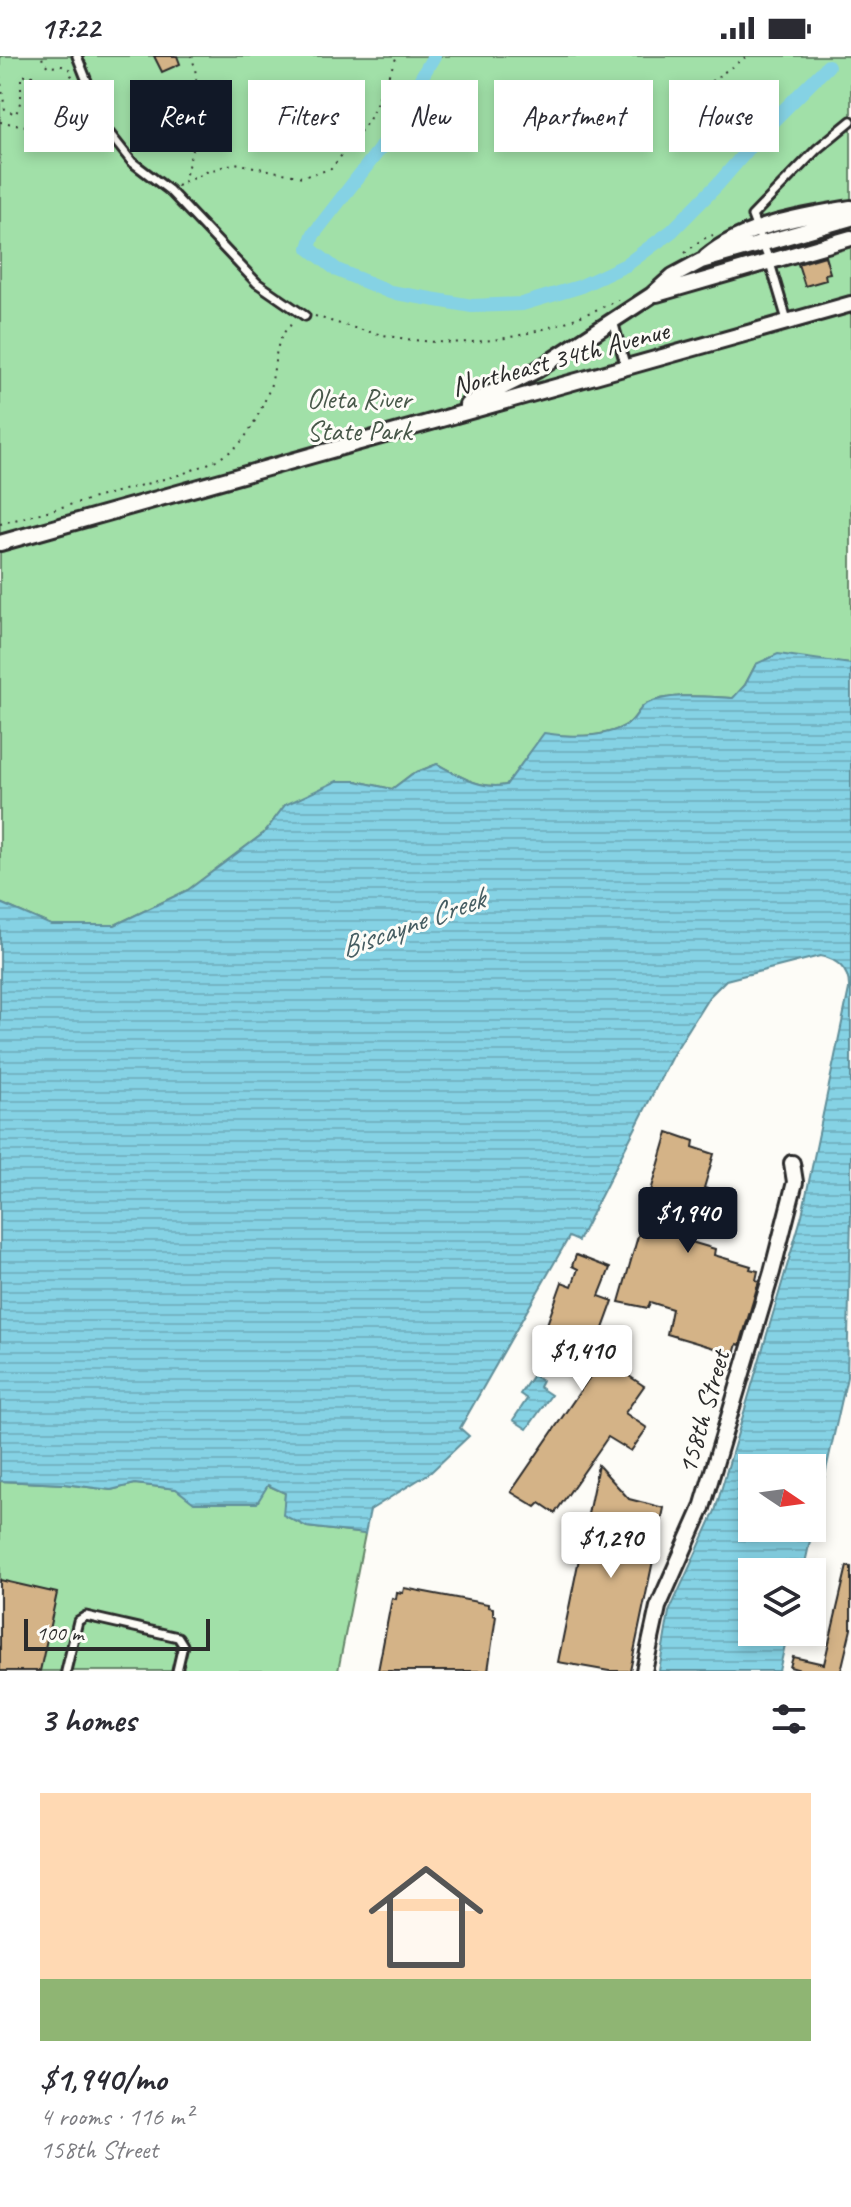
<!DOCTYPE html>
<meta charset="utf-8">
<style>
:root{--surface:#fff;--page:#f2f2f3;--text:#2b2b33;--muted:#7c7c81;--accent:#111827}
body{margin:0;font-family:Caveat,sans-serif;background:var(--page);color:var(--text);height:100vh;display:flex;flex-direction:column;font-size:30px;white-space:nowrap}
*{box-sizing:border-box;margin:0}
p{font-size:26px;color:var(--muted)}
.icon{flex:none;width:44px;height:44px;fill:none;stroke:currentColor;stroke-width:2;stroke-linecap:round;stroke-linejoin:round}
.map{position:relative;height:1615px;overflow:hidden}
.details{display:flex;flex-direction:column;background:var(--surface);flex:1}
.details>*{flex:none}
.banner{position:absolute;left:24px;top:24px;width:804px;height:72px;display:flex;gap:16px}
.needle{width:52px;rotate:103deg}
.tools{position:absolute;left:738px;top:1398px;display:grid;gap:16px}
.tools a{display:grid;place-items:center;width:88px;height:88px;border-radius:0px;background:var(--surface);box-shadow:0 4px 12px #0003;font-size:40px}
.scale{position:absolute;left:24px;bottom:20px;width:186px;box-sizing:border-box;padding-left:8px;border:4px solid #2b2b2b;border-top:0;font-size:22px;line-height:28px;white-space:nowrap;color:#2b2b2b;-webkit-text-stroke:6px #fdfcf7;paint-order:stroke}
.price{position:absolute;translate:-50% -68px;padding:0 18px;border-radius:8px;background:#fff;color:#222;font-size:26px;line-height:52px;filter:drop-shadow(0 2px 4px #0008)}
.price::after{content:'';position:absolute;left:50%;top:48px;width:24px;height:18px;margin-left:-12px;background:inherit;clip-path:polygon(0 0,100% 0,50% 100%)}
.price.selected{background:var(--accent);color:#fff}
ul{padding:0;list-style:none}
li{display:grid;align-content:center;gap:16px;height:424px;padding:0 40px}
li span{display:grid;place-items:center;height:248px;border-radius:0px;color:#555}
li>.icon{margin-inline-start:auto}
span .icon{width:144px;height:144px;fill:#fffc;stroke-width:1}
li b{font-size:34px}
h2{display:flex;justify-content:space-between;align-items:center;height:96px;padding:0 40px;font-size:34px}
.pill{padding:0 28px;border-radius:0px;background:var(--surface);box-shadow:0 4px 12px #0003;font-size:28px;line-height:72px}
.pill.selected{background:var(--accent);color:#fff}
.status{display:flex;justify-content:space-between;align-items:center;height:56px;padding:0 40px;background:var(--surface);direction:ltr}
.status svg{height:22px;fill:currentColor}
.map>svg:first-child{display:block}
.park{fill:#a1e0a8;stroke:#66866a;stroke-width:2}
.water{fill:url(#water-rules);stroke:#618f9a;stroke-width:2;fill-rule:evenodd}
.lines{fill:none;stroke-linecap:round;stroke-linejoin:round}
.canal{stroke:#85d2e4;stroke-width:14}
.building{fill:#d4b387;stroke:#2b2b2b;stroke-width:2}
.lane-casing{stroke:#2b2b2b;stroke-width:13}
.street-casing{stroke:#2b2b2b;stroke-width:20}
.path{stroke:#2b2b2b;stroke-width:2;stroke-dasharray:2 6;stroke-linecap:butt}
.lane{stroke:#fdfcf7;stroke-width:7}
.street{stroke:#fdfcf7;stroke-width:14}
.labels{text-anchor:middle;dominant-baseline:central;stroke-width:6;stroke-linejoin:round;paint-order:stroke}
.street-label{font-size:28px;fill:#2b2b2b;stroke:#fdfcf7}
.park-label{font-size:28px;fill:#48584a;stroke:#fdfcf7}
.water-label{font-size:30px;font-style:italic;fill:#465d62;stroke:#fdfcf7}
</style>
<div class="status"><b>17:22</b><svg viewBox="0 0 49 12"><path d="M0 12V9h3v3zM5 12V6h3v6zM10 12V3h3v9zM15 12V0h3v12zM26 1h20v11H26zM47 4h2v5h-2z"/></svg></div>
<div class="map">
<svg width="851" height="1615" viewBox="0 0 851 1615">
<defs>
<pattern id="water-rules" width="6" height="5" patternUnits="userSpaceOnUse" patternTransform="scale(2)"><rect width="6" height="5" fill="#85d2e4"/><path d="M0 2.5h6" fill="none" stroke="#73b4c4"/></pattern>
</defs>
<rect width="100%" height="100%" fill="#fdfcf7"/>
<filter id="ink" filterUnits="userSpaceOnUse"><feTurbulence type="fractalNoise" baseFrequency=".0125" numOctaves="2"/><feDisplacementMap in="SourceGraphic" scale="16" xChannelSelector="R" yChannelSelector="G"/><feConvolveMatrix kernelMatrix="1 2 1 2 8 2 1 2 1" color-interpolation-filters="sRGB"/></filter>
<g filter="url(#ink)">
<path class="park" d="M0,0H851V608L829,606L756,608L745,629L734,642C707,641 671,636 646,648C639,652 636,662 629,667C606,683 570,681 544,678L506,729C481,734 459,720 437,708L412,718L392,733L356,725L285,749L264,777L188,834L115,869H51L0,847Z
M0,1425L64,1428L111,1434L135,1428L177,1433L195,1447L257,1446L267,1429L285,1437L284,1459L307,1471L365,1478L338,1615H0Z"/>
<path class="water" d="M778,598L851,608V1161L847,1321L803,1516H752V1576H788L779,1615H659L669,1556L715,1455L802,1159L849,933C850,914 837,903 820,900L726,924L709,941L672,1000L578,1185L569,1181L460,1372L469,1380L431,1416L370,1454L365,1478L307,1471L283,1459L285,1437L268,1429L257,1447H194L176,1433L135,1428L111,1434L64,1428L0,1425V847L51,869H115L188,834L264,777L285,749L337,725H356L392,733L412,718L437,708C459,720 481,734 506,729L544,677C570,681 606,683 629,667C636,662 639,652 646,648C671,636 707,641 733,642L745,629L756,608ZM752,1412H812V1472H752Z
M533,1319L542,1325L539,1331L551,1339L527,1373L513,1364L527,1343L520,1338Z"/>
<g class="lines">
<path class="canal" d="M434,0L379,94L313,179L309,192L337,214L390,236L472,250L522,248L579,231L626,209L672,175L719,127L768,70L828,10"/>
</g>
<path class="building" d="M154,0H177L180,8L162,16Z
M825,200L830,217L825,218L826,224L805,230L798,208Z
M668,1076L694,1085L693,1091L714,1098L704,1132L728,1139L720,1167L696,1160L688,1185L715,1193L714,1199L751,1210L750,1213L758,1215L756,1224L759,1225L740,1289L737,1288L734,1298L667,1278L672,1253L650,1246L648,1252L619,1246Z
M576,1199L610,1212L599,1240L613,1245L597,1289L629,1312L626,1318L644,1330L625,1357L647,1372L631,1395L608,1381L555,1457L540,1447L536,1451L511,1436L598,1309L540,1288L562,1226L572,1230L578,1213L572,1210Z
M598,1409L629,1443L664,1452L630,1615H609L558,1606Z
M847,1510L851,1511V1573L841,1615H804L790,1611L793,1601L824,1608Z
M0,1524L57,1537L40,1615H0Z
M404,1532L488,1548V1551L493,1552V1559L496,1560L488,1615H378L392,1542L396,1543L397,1536L403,1537Z"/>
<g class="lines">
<g class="lane-casing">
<path id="lane" d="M77,0L106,73L132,106L169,134L257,227L305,260
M787,264L770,207L752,160L817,93L851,65
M613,265L626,312
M66,1615L78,1565L86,1560L178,1581L183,1589L177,1615"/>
</g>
<g class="street-casing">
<path id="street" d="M706,201C744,169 803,160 851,152
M657,238L851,182
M467,349L537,314L652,239L673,220L701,205L851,162
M0,487L851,248
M644,1615L658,1551L702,1452L772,1216L795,1126L792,1107"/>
</g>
<path class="path" d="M0,20L5,54L16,58L21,44V20L32,19L35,35L55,42V36L48,26L65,25L72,19L71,14L62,10L49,11L43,6L42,0
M672,53L747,0
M0,66C38,71 74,79 109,95
M184,126L200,63L195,11L191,0
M177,130L206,116L235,107L302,121L331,113L369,64L397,0
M685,197L701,184L713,179
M315,260C431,299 507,296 618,244
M0,468L182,418C200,411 224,403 238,389C250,378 266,345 271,328C277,306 273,280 295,266"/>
<use href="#lane" class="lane"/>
<use href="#street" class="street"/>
</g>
</g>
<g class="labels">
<g class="street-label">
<text transform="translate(560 302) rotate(-15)">Northeast 34th Avenue</text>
<text transform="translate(703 1356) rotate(-74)">158th Street</text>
</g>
<g class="park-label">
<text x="359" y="342">Oleta River<tspan x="359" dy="32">State Park</tspan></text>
</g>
<g class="water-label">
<text transform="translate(412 867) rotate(-20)">Biscayne Creek</text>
</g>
</g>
</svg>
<div class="tools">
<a><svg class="needle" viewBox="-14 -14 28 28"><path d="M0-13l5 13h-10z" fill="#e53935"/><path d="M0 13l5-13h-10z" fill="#7c7c81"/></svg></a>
<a><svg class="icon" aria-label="layers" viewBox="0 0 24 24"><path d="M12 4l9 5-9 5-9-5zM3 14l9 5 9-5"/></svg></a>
</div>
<div class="scale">100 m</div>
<b class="price selected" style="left:688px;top:1199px">$1,940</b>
<b class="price" style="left:582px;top:1337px">$1,410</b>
<b class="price" style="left:611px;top:1524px">$1,290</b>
<div class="banner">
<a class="pill">Buy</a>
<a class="pill selected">Rent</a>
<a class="pill">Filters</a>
<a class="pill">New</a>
<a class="pill">Apartment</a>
<a class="pill">House</a>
</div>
</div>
<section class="details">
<h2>3 homes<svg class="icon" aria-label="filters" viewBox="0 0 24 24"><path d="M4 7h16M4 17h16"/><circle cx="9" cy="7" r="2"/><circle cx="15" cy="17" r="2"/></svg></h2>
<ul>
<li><span style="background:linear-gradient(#ffd9b3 75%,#8fb573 0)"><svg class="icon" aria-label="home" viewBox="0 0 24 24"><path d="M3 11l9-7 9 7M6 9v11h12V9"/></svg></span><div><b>$1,940/mo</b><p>4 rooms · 116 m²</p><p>158th Street</p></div></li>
</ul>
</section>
